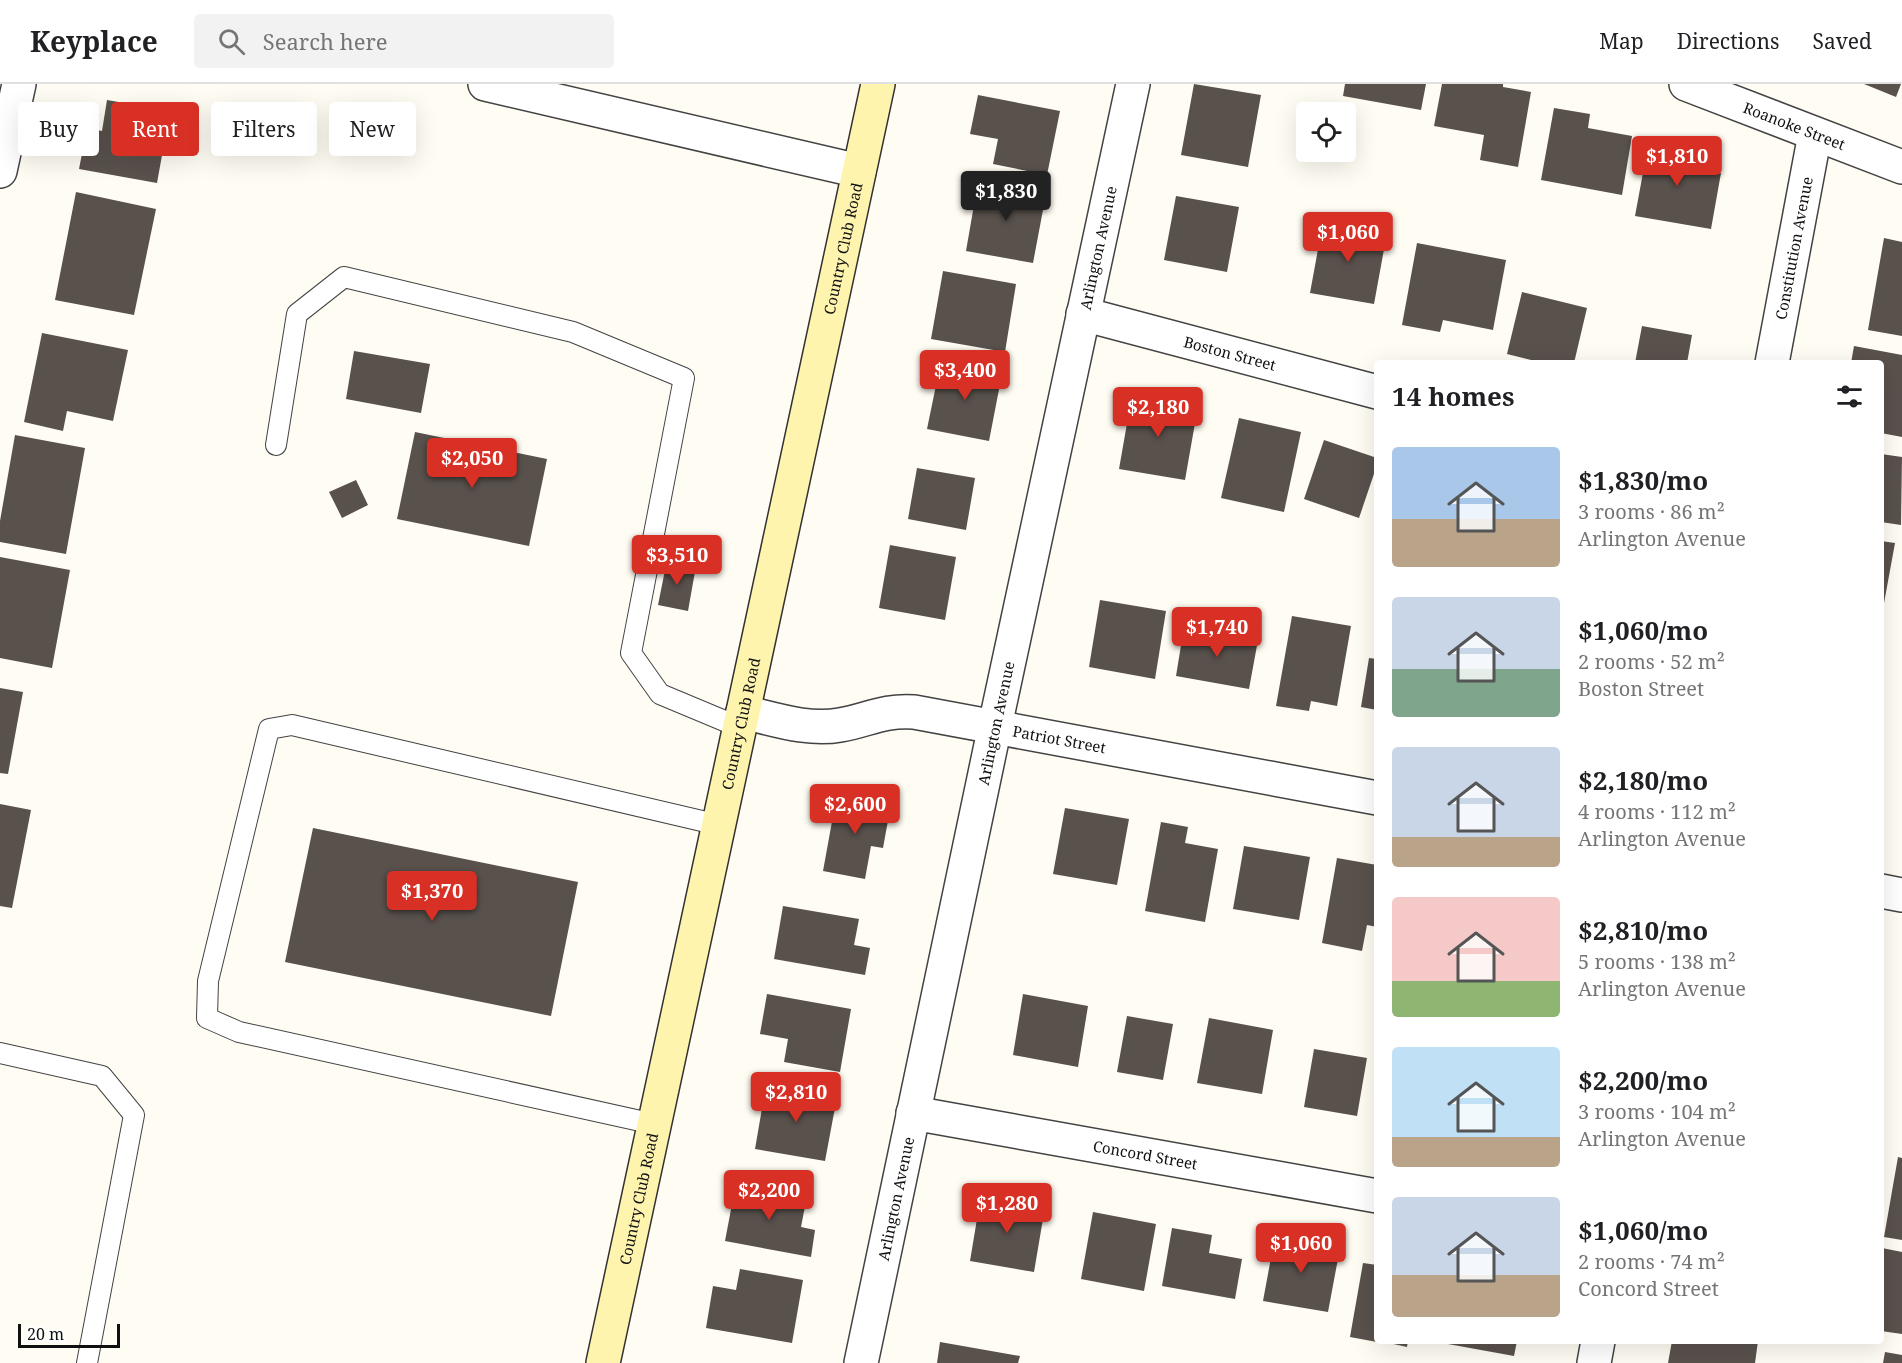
<!DOCTYPE html>
<meta charset="utf-8">
<style>
:root{--surface:#fff;--page:#f2f2f2;--text:#202124;--muted:#757577;--line:#e0e0e0;--accent:#d93025}
body{margin:0;font-family:"Noto Serif",serif;background:var(--page);color:var(--text);height:100vh;display:flex;flex-direction:column;font-size:22px;white-space:nowrap}
*{box-sizing:border-box;margin:0}
p{font-size:20px;color:var(--muted)}
.icon{flex:none;width:33px;height:33px;fill:none;stroke:currentColor;stroke-width:2;stroke-linecap:round;stroke-linejoin:round}
.map{position:relative;flex:1;overflow:hidden}
.drawer{position:absolute;left:1374px;top:276px;width:510px;height:984px;display:flex;flex-direction:column;background:var(--surface);border-radius:6px;box-shadow:0 6px 24px #0002}
.drawer>*{flex:none}
.hud{position:absolute;left:18px;top:18px;width:570px;height:54px;display:flex;gap:12px}
.buttons{position:absolute;left:1296px;top:18px;display:grid;gap:12px}
.buttons a{display:grid;place-items:center;width:60px;height:60px;border-radius:6px;background:var(--surface);box-shadow:0 6px 24px #0002;font-size:30px}
.scale{position:absolute;left:18px;bottom:15px;width:102px;box-sizing:border-box;padding-left:6px;border:3px solid #101010;border-top:0;font-size:16px;line-height:21px;white-space:nowrap;color:#101010;-webkit-text-stroke:4px #fff;paint-order:stroke}
.price{position:absolute;translate:-50% -51px;padding:0 14px;border-radius:6px;background:var(--accent);color:#fff;font-size:20px;line-height:39px;filter:drop-shadow(0 2px 3px #0008)}
.price::after{content:'';position:absolute;left:50%;top:36px;width:18px;height:14px;margin-left:-9px;background:inherit;clip-path:polygon(0 0,100% 0,50% 100%)}
.price.on{background:#222;color:#fff}
ul{padding:0;list-style:none}
li{display:flex;align-items:center;gap:18px;height:150px;padding:0 18px}
li span{display:grid;place-items:center;flex:none;width:168px;height:120px;border-radius:6px;color:#555}
li>.icon{margin-inline-start:auto}
span .icon{width:72px;height:72px;fill:#fffc;stroke-width:1}
li b{font-size:26px}
h2{display:flex;justify-content:space-between;align-items:center;height:72px;padding:0 18px;font-size:26px}
.chip{padding:0 21px;border-radius:6px;background:var(--surface);box-shadow:0 6px 24px #0002;font-size:21px;line-height:54px}
.chip.on{background:var(--accent);color:#fff}
header{display:flex;align-items:center;gap:36px;box-sizing:border-box;height:84px;padding:0 30px;background:var(--surface);border-bottom:2px solid var(--line)}
header strong{font-size:28px}
nav{display:flex;gap:33px;margin-inline-start:auto;font-size:21px}
.search{width:420px;height:54px;background:var(--page);display:flex;align-items:center;gap:15px;box-sizing:border-box;padding:0 21px;border-radius:6px;color:var(--muted);font-size:22px}
.map>svg:first-child{display:block}
.building{fill:#59514c}
.lines{fill:none;stroke-linecap:round;stroke-linejoin:round}
.lane-casing{stroke:#434343;stroke-width:22}
.street-casing{stroke:#434343;stroke-width:36}
.secondary-casing{stroke:#323232;stroke-width:36}
.lane{stroke:#fff;stroke-width:20}
.street{stroke:#fff;stroke-width:33}
.secondary{stroke:#fef4ae;stroke-width:33}
.labels{text-anchor:middle;dominant-baseline:central;stroke-width:6;stroke-linejoin:round;paint-order:stroke}
.street-label{font-size:15px;fill:#101010;stroke:#fff}
</style>
<header>
<strong>Keyplace</strong>
<div class="search"><svg class="icon" aria-label="search" viewBox="0 0 24 24"><circle cx="10" cy="10" r="6"/><path d="M15 15l6 6"/></svg>Search here</div>
<nav><a>Map</a><a>Directions</a><a>Saved</a></nav>
</header>
<div class="map">
<svg width="1902" height="1279" viewBox="0 0 1902 1279">
<rect width="100%" height="100%" fill="#fffcf3"/>
<path class="building" d="M1194,0L1261,11L1248,83L1181,71Z
M1345,0H1426L1421,26L1343,12Z
M1442,0H1503V3L1531,8L1518,83L1480,76L1484,51L1434,42Z
M1864,0H1901L1896,13Z
M978,11L1060,27L1047,91L993,80L998,55L970,50Z
M107,16L170,27L157,99L79,85L87,44L102,47Z
M1554,24L1590,30L1588,44L1632,52L1622,111L1541,96Z
M1649,56L1696,65L1693,85L1721,89L1711,145L1635,132Z
M978,98L1046,110L1033,179L966,167Z
M76,108L156,125L134,231L55,216Z
M1176,112L1239,123L1227,188L1164,176Z
M1323,138L1387,149L1374,220L1310,209Z
M1884,154L1902,158V252L1868,246Z
M1417,159L1506,176L1493,246L1443,236L1440,248L1402,241Z
M943,187L1016,200L1005,268L931,255Z
M1522,208L1587,224L1574,279H1543L1507,270Z
M1642,242L1692,251L1687,279H1635Z
M42,249L128,266L113,337L67,327L63,347L24,338Z
M1854,262L1902,271V353L1881,349V279H1851Z
M354,267L430,280L421,329L346,315Z
M941,277L1002,290L989,357L927,345Z
M1132,311L1198,322L1185,396L1119,385Z
M1239,334L1301,348L1284,428L1221,414Z
M415,348L547,375L529,462L397,435Z
M15,351L85,364L66,470L0,458V437Z
M1324,356L1377,374V381L1359,434L1304,415Z
M1881,370L1902,373L1901,441L1881,438Z
M917,384L975,394L966,446L908,435Z
M356,396L368,421L342,434L329,408Z
M1881,457L1895,459L1882,530L1881,529Z
M890,461L956,473L945,536L879,524Z
M0,473L70,486L52,584L0,574Z
M667,476L696,482L688,527L658,521Z
M1100,516L1166,527L1155,595L1089,583Z
M1292,532L1351,542L1337,622L1311,617L1309,627L1276,622Z
M1184,543L1258,556L1249,605L1176,592Z
M1369,574L1377,575V626L1361,623Z
M0,604L23,608L8,690L0,689Z
M837,710L891,720L883,764L871,762L865,795L823,787Z
M0,720L31,726L12,824L0,822Z
M1065,724L1129,735L1117,801L1053,790Z
M1161,738L1188,743L1185,759L1218,765L1205,838L1145,827Z
M313,744L578,798L551,932L285,878Z
M1244,762L1310,773L1299,836L1233,825Z
M1337,774L1377,781V843L1367,841L1362,867L1322,859Z
M783,822L859,835L854,861L870,864L865,891L774,875Z
M767,910L851,925L840,988L784,978L788,955L760,950Z
M1023,910L1088,922L1078,983L1013,971Z
M1127,932L1173,940L1163,996L1117,988Z
M1209,934L1273,946L1262,1010L1197,999Z
M1314,965L1367,974L1357,1032L1304,1023Z
M766,1001L837,1013L825,1077L755,1065Z
M1898,1073L1902,1074V1156L1884,1153Z
M736,1099L807,1112L801,1143L815,1146L811,1173L725,1157Z
M981,1111L1045,1123L1034,1188L970,1177Z
M1093,1128L1156,1140L1144,1207L1081,1195Z
M1172,1144L1212,1151L1209,1169L1242,1175L1235,1215L1162,1202Z
M1275,1152L1340,1164L1328,1228L1263,1217Z
M1882,1164L1902,1168V1250L1881,1247Z
M1363,1179L1377,1181V1258L1350,1253Z
M740,1185L803,1196L792,1259L706,1244L713,1202L736,1206Z
M1380,1257H1408L1407,1263Z
M1449,1257H1517L1514,1272L1448,1260Z
M1672,1257H1758L1755,1279H1668Z
M940,1258L1020,1272L1018,1279H937Z
M1885,1268L1902,1271V1279H1883Z"/>
<g class="lines">
<g class="lane-casing">
<path id="lane" d="M276,361L297,230L344,193L573,248L684,294L631,569L660,610L739,643
M0,969L102,992L134,1031L87,1279
M654,1040L239,948L207,934L208,897L269,645L292,641L719,741"/>
</g>
<g class="street-casing">
<g id="street">
<path d="M485,0L859,87"/>
<path id="s1" d="M1686,0L1902,83"/>
<path d="M0,87L19,0"/>
<path id="s2" d="M1083,230L1377,308"/>
<path id="s3" d="M1772,279L1815,50"/>
<path id="s4" d="M743,628C774,635 808,647 840,641C869,636 882,626 914,628L1377,714"/>
<path d="M1881,807L1902,811"/>
<path id="s5" d="M913,1029L1377,1112"/>
<path id="s6" d="M861,1279L995,642L1133,0"/>
<path d="M1594,1279L1598,1257"/>
</g>
</g>
<g class="secondary-casing">
<g id="secondary">
<path id="s7" d="M603,1279L878,0"/>
</g>
</g>
<use href="#lane" class="lane"/>
<use href="#street" class="street"/>
<use href="#secondary" class="secondary"/>
</g>
<g class="labels">
<g class="street-label">
<text stroke="none"><textPath href="#s1" startOffset="116">Roanoke Street</textPath></text>
<text stroke="none"><textPath href="#s7" startOffset="1140">Country Club Road</textPath></text>
<text stroke="none"><textPath href="#s6" startOffset="1140">Arlington Avenue</textPath></text>
<text stroke="none"><textPath href="#s3" startOffset="117">Constitution Avenue</textPath></text>
<text stroke="none"><textPath href="#s2" startOffset="152">Boston Street</textPath></text>
<text stroke="none"><textPath href="#s7" startOffset="654">Country Club Road</textPath></text>
<text stroke="none"><textPath href="#s6" startOffset="654">Arlington Avenue</textPath></text>
<text stroke="none"><textPath href="#s4" startOffset="322">Patriot Street</textPath></text>
<text stroke="none"><textPath href="#s5" startOffset="236">Concord Street</textPath></text>
<text stroke="none"><textPath href="#s7" startOffset="168">Country Club Road</textPath></text>
<text stroke="none"><textPath href="#s6" startOffset="168">Arlington Avenue</textPath></text>
</g>
</g>
</svg>
<div class="buttons">
<a><svg class="icon" aria-label="locate" viewBox="0 0 24 24"><circle cx="12" cy="12" r="6"/><path d="M12 2v4M12 18v4M2 12h4M18 12h4"/></svg></a>
</div>
<div class="scale">20 m</div>
<b class="price" style="left:1677px;top:103px">$1,810</b>
<b class="price on" style="left:1006px;top:138px">$1,830</b>
<b class="price" style="left:1348px;top:179px">$1,060</b>
<b class="price" style="left:965px;top:317px">$3,400</b>
<b class="price" style="left:1158px;top:354px">$2,180</b>
<b class="price" style="left:472px;top:405px">$2,050</b>
<b class="price" style="left:677px;top:502px">$3,510</b>
<b class="price" style="left:1217px;top:574px">$1,740</b>
<b class="price" style="left:855px;top:751px">$2,600</b>
<b class="price" style="left:432px;top:838px">$1,370</b>
<b class="price" style="left:796px;top:1039px">$2,810</b>
<b class="price" style="left:769px;top:1137px">$2,200</b>
<b class="price" style="left:1007px;top:1150px">$1,280</b>
<b class="price" style="left:1301px;top:1190px">$1,060</b>
<div class="hud">
<a class="chip">Buy</a>
<a class="chip on">Rent</a>
<a class="chip">Filters</a>
<a class="chip">New</a>
</div>
<section class="drawer">
<h2>14 homes<svg class="icon" aria-label="filters" viewBox="0 0 24 24"><path d="M4 7h16M4 17h16"/><circle cx="9" cy="7" r="2"/><circle cx="15" cy="17" r="2"/></svg></h2>
<ul>
<li><span style="background:linear-gradient(#a9c7e8 60%,#b9a48a 0)"><svg class="icon" aria-label="home" viewBox="0 0 24 24"><path d="M3 11l9-7 9 7M6 9v11h12V9"/></svg></span><div><b>$1,830/mo</b><p>3 rooms · 86 m²</p><p>Arlington Avenue</p></div></li>
<li><span style="background:linear-gradient(#c9d6e8 60%,#7fa58c 0)"><svg class="icon" aria-label="home" viewBox="0 0 24 24"><path d="M3 11l9-7 9 7M6 9v11h12V9"/></svg></span><div><b>$1,060/mo</b><p>2 rooms · 52 m²</p><p>Boston Street</p></div></li>
<li><span style="background:linear-gradient(#c9d6e8 75%,#b9a48a 0)"><svg class="icon" aria-label="home" viewBox="0 0 24 24"><path d="M3 11l9-7 9 7M6 9v11h12V9"/></svg></span><div><b>$2,180/mo</b><p>4 rooms · 112 m²</p><p>Arlington Avenue</p></div></li>
<li><span style="background:linear-gradient(#f6c9c9 70%,#8fb573 0)"><svg class="icon" aria-label="home" viewBox="0 0 24 24"><path d="M3 11l9-7 9 7M6 9v11h12V9"/></svg></span><div><b>$2,810/mo</b><p>5 rooms · 138 m²</p><p>Arlington Avenue</p></div></li>
<li><span style="background:linear-gradient(#bfe0f5 75%,#b9a48a 0)"><svg class="icon" aria-label="home" viewBox="0 0 24 24"><path d="M3 11l9-7 9 7M6 9v11h12V9"/></svg></span><div><b>$2,200/mo</b><p>3 rooms · 104 m²</p><p>Arlington Avenue</p></div></li>
<li><span style="background:linear-gradient(#c9d6e8 65%,#b9a48a 0)"><svg class="icon" aria-label="home" viewBox="0 0 24 24"><path d="M3 11l9-7 9 7M6 9v11h12V9"/></svg></span><div><b>$1,060/mo</b><p>2 rooms · 74 m²</p><p>Concord Street</p></div></li>
</ul>
</section>
</div>
